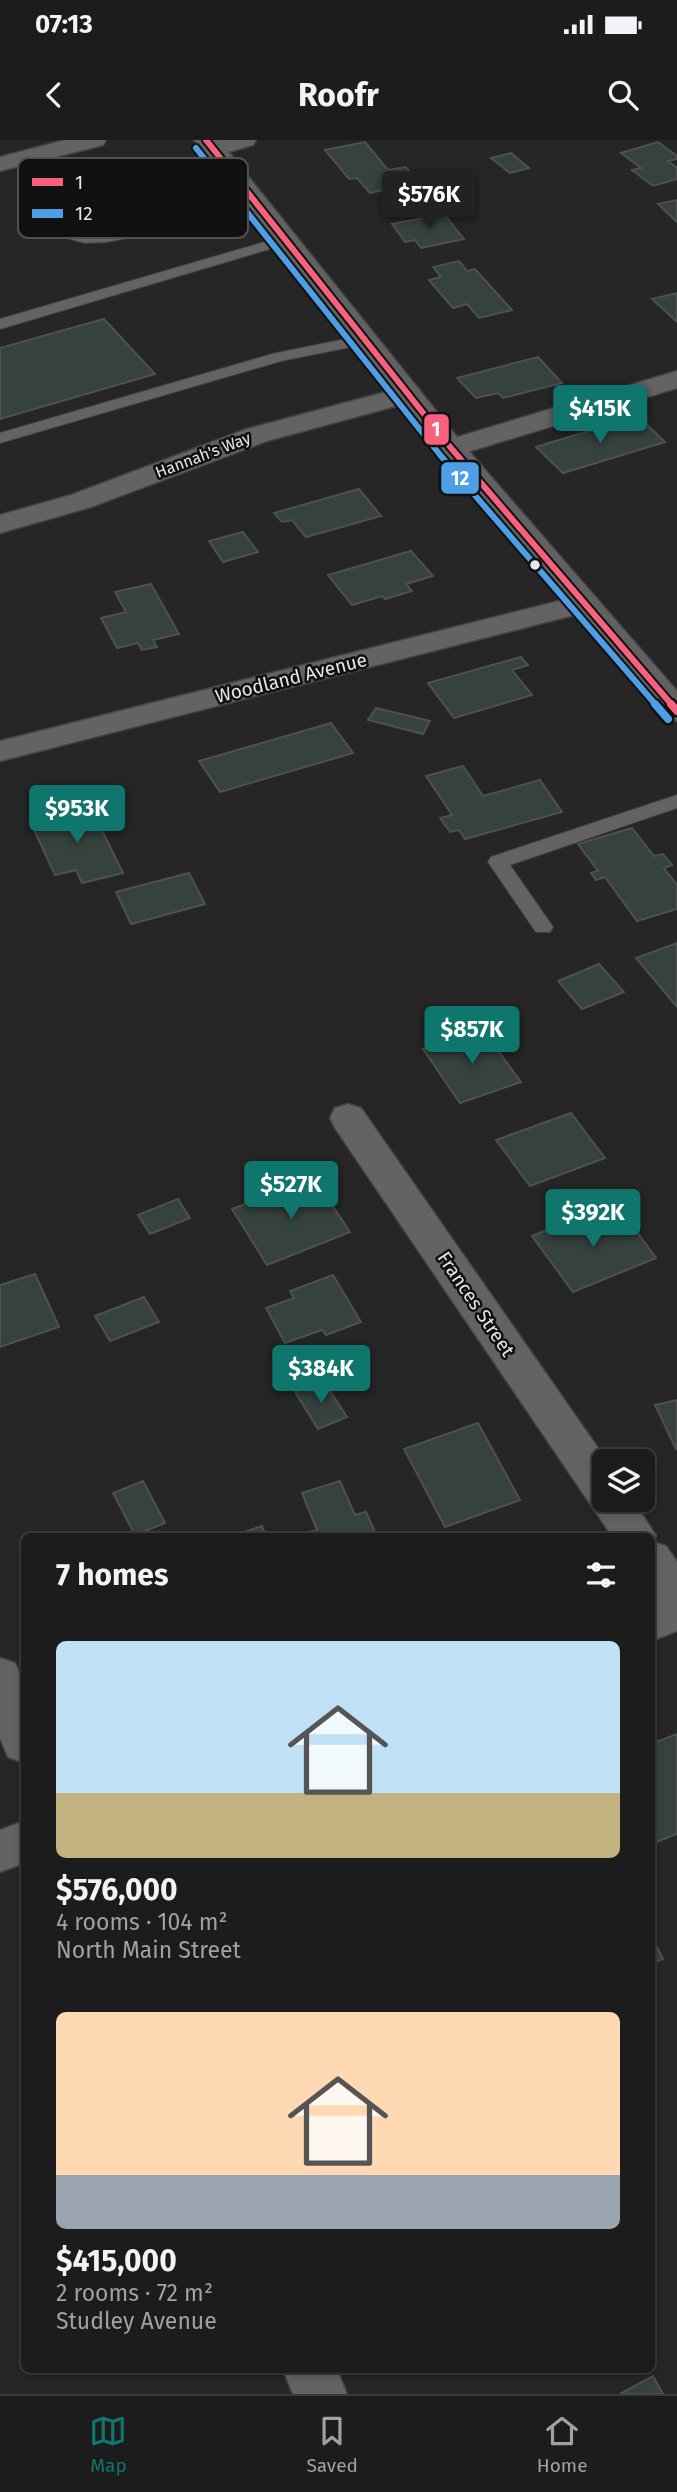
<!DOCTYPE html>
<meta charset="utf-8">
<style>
:root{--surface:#1c1c1c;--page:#252525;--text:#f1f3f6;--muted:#a0a1a3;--line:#3a3a3b;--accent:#0f766e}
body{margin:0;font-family:"Fira Sans",sans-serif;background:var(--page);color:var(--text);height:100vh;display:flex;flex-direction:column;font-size:26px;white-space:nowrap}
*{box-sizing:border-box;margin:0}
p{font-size:23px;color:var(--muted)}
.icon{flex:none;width:38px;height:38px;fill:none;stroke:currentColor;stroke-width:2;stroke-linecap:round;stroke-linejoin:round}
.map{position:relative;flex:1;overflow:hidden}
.drawer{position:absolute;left:21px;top:1393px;width:634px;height:840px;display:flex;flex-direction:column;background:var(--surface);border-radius:10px;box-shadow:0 4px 10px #0003,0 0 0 2px var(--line)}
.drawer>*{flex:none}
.fabs{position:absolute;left:592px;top:1309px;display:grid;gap:14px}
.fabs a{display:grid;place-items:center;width:63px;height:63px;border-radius:10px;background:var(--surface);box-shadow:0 4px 10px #0003,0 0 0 2px var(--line);font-size:35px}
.price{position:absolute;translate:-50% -60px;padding:0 16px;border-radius:7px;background:var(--accent);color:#fff;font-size:23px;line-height:46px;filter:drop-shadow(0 2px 4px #0008)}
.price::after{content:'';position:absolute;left:50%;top:42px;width:21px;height:16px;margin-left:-10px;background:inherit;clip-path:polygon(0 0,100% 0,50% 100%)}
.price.active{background:#222;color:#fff}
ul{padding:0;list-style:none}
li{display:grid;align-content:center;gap:14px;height:371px;padding:0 35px}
li span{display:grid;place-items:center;height:217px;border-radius:10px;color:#555}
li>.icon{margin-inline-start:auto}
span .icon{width:126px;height:126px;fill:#fffc;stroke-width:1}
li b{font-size:30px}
h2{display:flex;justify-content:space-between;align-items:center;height:84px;padding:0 35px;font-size:30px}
.status{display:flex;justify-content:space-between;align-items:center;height:49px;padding:0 35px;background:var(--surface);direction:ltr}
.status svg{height:19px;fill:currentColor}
header{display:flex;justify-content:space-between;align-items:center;height:91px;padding:0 35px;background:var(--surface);font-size:32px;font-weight:700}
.menu{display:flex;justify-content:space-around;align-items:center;height:98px;border-top:2px solid var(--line);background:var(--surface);font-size:19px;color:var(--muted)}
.menu a{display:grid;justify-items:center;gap:4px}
.menu .active{color:var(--accent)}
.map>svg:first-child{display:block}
.building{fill:#35423d;stroke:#505050;stroke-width:2}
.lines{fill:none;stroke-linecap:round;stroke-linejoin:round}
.service-casing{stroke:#424242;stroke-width:2}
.minor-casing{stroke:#424242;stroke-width:3}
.secondary-casing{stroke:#424242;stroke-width:3}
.service{fill:#626362;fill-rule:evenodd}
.minor{fill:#626362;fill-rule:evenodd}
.secondary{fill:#616162;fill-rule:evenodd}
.bus-1-far1-casing{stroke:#0f100f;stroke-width:10}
.bus-1-casing{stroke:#0f100f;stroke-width:13}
.bus-2-far1-casing{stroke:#0f100f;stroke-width:10}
.bus-2-casing{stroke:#0f100f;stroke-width:13}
.bus-1-far1{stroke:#f8607d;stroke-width:6}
.bus-1{stroke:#f8607d;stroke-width:8}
.bus-2-far1{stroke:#4d9ee5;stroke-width:6}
.bus-2{stroke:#4d9ee5;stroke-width:8}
.bus-dot{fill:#e6e7e6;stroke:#0f100f;stroke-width:2.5}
.labels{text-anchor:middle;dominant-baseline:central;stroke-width:5;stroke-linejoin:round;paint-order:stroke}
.far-street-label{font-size:16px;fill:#e6e7e6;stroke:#0f100f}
.street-label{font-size:19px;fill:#e6e7e6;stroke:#0f100f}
.key{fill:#0f100f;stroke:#505050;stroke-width:2}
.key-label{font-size:19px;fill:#e6e7e6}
.line-badge{stroke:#0f100f;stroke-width:2.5}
.badge-label{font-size:19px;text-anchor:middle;font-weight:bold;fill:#fff}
</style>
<div class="status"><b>07:13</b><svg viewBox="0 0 49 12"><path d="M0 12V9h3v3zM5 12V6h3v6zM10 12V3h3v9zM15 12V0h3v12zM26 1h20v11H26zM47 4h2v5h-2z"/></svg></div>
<header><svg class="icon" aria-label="back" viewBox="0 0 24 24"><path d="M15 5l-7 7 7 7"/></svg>Roofr<svg class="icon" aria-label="search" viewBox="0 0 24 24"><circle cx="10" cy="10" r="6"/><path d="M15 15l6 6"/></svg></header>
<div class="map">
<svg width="677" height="2254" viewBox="0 0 677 2254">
<rect width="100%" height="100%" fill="#262626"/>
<path class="building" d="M365,2L388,30L406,27L414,37L399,40L404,46L370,53L357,38L349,39L325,10Z
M658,2L677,16V19L668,21L677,28V39L653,46L632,30L641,28L621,13Z
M511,13L529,28L510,33L491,18Z
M455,51L469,65L436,73L422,59Z
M677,60V82L658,64Z
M444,74L464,99L421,108L415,100L405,102L392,84Z
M459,121L467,131L475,129L512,170L479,178L467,164L453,168L429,140L441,137L433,127Z
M677,153V182L652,159Z
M104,179L155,234L0,279V208Z
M538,217L562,243L503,258L498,253L476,258L457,238Z
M638,276L665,302L563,333L536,307Z
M359,349L381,376L306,397L292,380L282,382L274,373Z
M243,392L258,412L223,422L209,401Z
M411,411L433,436L406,444L412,451L385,459L382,456L352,465L328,435Z
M151,444L179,494L153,500L157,507L142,510L138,503L117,508L101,478L126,472L115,452Z
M521,517L528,525L512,530L532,555L454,578L428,543Z
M376,568L430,581L423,594L368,580Z
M331,583L353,613L220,652L199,621Z
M463,626L483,656L540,640L562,672L465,699L459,690L450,692L440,678L452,675L426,636Z
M90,666L123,733L82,743L76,730L55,735L30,681Z
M632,688L654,716L663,714L672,725L664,728L677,745V769L637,781L605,737L596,740L591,733L598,731L578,704Z
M189,733L205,764L131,784L116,752Z
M677,803V867L636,818Z
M599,824L624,852L582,869L558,841Z
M482,889L521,942L460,963L423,909Z
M571,973L605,1018L530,1046L496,1000Z
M314,1038L350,1092L267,1125L232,1069Z
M178,1059L190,1078L150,1094L138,1075Z
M598,1069L606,1080L623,1073L656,1118L573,1152L532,1096Z
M35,1134L59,1187L0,1207V1145Z
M333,1135L361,1182L326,1195L322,1190L285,1203L266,1168L294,1158L290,1151Z
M144,1157L159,1182L110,1201L95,1176Z
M323,1240L347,1277L318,1289L295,1252Z
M677,1260V1308L676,1309L655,1265Z
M478,1283L520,1360L445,1387L404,1309Z
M143,1341L165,1383L135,1395L113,1353Z
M340,1341L355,1375L366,1372L377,1396H301L300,1394L317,1390L302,1353Z
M262,1386L266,1396H232Z
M677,1594V1694L651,1704V1604Z
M651,1796L663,1819L651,1823Z
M653,2236L663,2254H620Z"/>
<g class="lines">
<g class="service-casing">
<path id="service" d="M83,28L90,32L88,35L59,42L49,49L74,91L86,94H107L260,64L267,68L260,72L107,102L85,103L63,97L34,48L49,36Z
M285,96L292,100L290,103L0,189V179Z
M365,195L371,197L373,200L371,203L281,221L0,303V293L272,214Z
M677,655V668L510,725L553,787L550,792H536L488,722L491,717Z"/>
</g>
<g class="minor-casing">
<path id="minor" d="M65,0H106L103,5L0,31V17Z
M215,0H256L253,5C237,9 219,17 203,13L200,8L203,3Z
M677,231V248L461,314L451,316L441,314L437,308L441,302Z
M408,246L418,248L422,254L418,260L267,301L91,367L0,393V375L71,355L247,289Z
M583,455L594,458L598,464L594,470L0,621V601Z
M348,964L361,968L607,1321H604V1360H633L656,1396L653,1402L666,1406L677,1422V1491L651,1501V1463L656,1461L651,1454V1396H612L335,988L330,978L335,968Z
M0,1518L15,1523L24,1544V1623L8,1617L0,1598Z
M24,1681V1723L0,1732V1690Z
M283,2230H337L347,2254H293Z"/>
</g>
<g class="secondary-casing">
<path id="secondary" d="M194,0H219L461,302L677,551V581L666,578L441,314Z"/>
</g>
<use href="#service" class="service"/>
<use href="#minor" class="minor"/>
<use href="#secondary" class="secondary"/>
<g class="bus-1-far1-casing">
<path id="bus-1-far1" d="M206,0L451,308L672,565"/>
</g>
<g class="bus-1-casing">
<path id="bus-1" d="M671,564L677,571"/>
</g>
<g class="bus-2-far1-casing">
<path id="bus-2-far1" d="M196,8L441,316L656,565"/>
</g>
<g class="bus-2-casing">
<path id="bus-2" d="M655,564L668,579"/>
</g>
<use href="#bus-1-far1" class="bus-1-far1"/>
<use href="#bus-1" class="bus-1"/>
<use href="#bus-2-far1" class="bus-2-far1"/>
<use href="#bus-2" class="bus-2"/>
</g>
<circle class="bus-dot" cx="535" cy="425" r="6"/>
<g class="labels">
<g class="far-street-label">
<text transform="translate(203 315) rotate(-21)">Hannah's Way</text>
</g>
<g class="street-label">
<text transform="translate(291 538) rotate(-14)">Woodland Avenue</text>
<text transform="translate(476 1164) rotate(56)">Frances Street</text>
</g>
</g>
<rect x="18" y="18" width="230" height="80" rx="10" class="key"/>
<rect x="32" y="38" width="31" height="8" fill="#f8607d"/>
<rect x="32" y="69" width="31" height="9" fill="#4d9ee5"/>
<g class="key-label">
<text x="75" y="49">1</text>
<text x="75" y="80">12</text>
</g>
<g class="line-badge">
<rect x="423" y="273" width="27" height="33" rx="7" fill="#f8607d"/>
<rect x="440" y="321" width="40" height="34" rx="7" fill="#4d9ee5"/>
</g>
<g class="badge-label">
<text x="436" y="296">1</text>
<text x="460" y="345">12</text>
</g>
</svg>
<div class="fabs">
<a><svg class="icon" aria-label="layers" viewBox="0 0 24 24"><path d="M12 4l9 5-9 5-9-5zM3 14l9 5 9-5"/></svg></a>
</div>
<b class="price active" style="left:429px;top:91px">$576K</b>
<b class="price" style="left:600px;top:305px">$415K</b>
<b class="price" style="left:77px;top:705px">$953K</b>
<b class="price" style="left:472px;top:926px">$857K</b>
<b class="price" style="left:291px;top:1081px">$527K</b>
<b class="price" style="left:593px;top:1109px">$392K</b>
<b class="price" style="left:321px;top:1265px">$384K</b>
<section class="drawer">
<h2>7 homes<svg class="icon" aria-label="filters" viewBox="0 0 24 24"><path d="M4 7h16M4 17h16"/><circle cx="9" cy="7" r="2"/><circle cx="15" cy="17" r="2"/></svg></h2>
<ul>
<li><span style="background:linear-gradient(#bfe0f5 70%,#c2b280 0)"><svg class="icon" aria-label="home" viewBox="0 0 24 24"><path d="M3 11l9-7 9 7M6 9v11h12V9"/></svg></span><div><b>$576,000</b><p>4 rooms · 104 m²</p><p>North Main Street</p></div></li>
<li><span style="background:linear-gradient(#ffd9b3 75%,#9aa5b1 0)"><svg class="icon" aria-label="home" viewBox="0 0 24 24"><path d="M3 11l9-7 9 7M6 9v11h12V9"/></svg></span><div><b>$415,000</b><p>2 rooms · 72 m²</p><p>Studley Avenue</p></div></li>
</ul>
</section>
</div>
<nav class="menu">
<a class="active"><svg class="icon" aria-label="map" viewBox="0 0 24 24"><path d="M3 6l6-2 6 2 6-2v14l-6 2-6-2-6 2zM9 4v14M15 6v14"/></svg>Map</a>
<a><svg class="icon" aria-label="saved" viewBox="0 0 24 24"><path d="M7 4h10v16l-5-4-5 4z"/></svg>Saved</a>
<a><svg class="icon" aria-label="home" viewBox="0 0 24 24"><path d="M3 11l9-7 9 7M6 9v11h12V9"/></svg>Home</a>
</nav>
